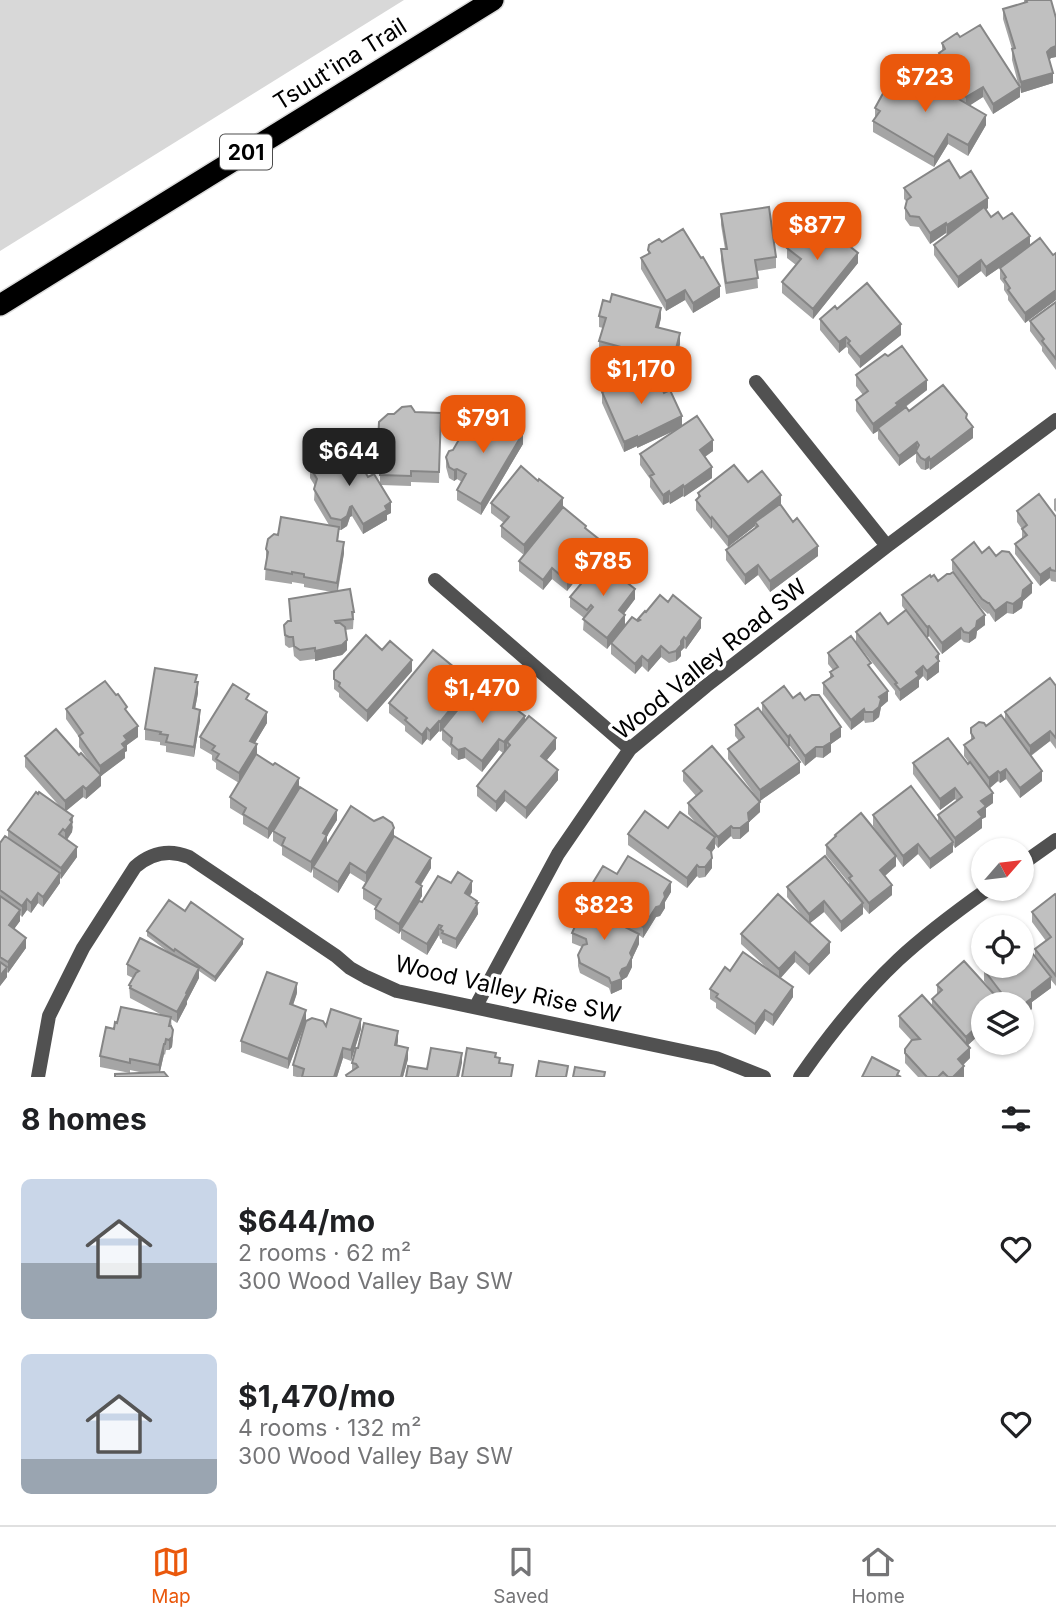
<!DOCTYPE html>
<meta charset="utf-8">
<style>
:root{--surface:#fff;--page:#f6f6f6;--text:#202124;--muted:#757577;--line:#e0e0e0;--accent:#ea580c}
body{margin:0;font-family:Inter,sans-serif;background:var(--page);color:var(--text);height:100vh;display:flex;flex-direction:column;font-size:26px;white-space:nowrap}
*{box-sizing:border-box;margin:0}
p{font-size:23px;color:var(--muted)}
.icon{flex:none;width:38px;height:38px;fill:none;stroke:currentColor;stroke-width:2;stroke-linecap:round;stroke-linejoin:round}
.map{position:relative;height:1077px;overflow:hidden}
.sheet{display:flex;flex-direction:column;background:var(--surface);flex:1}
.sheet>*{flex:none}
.needle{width:46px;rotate:62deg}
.tools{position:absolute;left:971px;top:838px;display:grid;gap:14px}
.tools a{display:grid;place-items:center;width:63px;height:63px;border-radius:50%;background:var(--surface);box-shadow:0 2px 5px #0004;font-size:35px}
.price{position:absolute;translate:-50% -60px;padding:0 16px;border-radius:14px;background:var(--accent);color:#fff;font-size:23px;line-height:46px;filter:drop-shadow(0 2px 4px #0008)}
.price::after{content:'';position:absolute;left:50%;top:42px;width:21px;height:16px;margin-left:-10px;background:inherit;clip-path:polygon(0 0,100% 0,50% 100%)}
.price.selected{background:#222;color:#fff}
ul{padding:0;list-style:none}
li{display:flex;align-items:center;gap:21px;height:175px;padding:0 21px}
li span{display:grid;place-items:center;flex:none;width:196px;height:140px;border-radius:10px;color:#555}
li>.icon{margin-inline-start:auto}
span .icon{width:84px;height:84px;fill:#fffc;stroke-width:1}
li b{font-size:30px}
h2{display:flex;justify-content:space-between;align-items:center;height:84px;padding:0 21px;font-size:30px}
.tab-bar{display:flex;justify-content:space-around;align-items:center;height:98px;border-top:2px solid var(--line);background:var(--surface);font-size:19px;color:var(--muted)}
.tab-bar a{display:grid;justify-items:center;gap:4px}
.tab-bar .selected{color:var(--accent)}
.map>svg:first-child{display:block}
.green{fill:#d8d8d8}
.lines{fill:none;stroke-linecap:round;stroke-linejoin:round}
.highway-casing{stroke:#dbdbdb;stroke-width:24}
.street{stroke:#515151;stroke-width:14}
.highway{stroke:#000;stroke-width:21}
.wall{fill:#a5a5a5}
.shaded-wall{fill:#868686}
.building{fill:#c0c0c0;stroke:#868686;stroke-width:2}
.labels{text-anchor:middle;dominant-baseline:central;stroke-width:7;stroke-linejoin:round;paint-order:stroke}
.shield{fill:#fff;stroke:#4c4c4c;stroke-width:2}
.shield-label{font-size:21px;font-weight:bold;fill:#000}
.street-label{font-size:23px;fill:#000;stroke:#fff}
</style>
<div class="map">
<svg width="1056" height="1077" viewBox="0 0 1056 1077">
<rect width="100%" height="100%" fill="#fff"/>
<path class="green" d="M0,0H404L0,251Z"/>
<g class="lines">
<g class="highway-casing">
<path id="highway" d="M0,305L493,0"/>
</g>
<path class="street" d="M756,382L887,546
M435,580L630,749
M1022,864L1056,840
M476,1006L558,854L630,749L706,686L887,546L1056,420
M38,1077L49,1016L83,948L135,867C151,853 169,849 189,857L336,956L350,968L366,977L397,991L716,1058L764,1077
M800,1077C829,1035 861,995 898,960C926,934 957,911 988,889"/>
<use href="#highway" class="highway"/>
</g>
<path class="wall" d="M1024,0H1051L1056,18V57L1051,58L1049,60L1053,83L1021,93L1020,88V97L993,114L983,97L969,105L986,125L968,156L948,144L934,167L873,132V121L875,118V108L897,80L953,99L961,101L939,63V53L942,51V43L960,37L1019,87L1012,60V49L1003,19V9L1024,3Z
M960,178L988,208L986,210L991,217L1003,219L1030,246L1053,255L1056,253V300L1025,323L1008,300V296L1004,290V284L1000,279V268L1012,259L986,277L981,271L958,288L934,255V245L947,235L946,233L930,244L919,227L910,226L905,219V208L907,202L904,199V188Z
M721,214L776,257V268L757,271L758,288L726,294L721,260V249H725L721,225Z
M787,248L858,263L813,319L782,293V282L796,265L787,258Z
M648,250L720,297L693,313L685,300L666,311L641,269V258L648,254Z
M1056,302V370L1042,351V347L1030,331V321Z
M837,309L901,335L860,368L848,353V348L846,347L839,353L820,330V319Z
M599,316L661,318L659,327L680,344L672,375L638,366V362L599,352V341L603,328L599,327Z
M856,375L927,390L898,413L909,411L967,419L973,438L930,470L929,468L925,470L921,469L916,462V453L899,466L878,439V431L873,434L856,411V400L863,395L856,386Z
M602,392L664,393L682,426L713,451L705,457L712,478L684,497L683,496L670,504L669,502L663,505L650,487V479L640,465V454L678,429L637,448V446L624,452L602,403Z
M415,412L441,413L439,483L411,482V486L381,485L391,513L387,515V520L363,534L352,516L350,517L347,526L341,530H339L338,542L344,553L338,591L354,612L353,629L345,630L347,650L342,655L315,661V659L300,661L294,656L293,647L289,648L285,645L284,625L290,621L289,599L332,592L304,587V584L292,582V584L265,580L266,560V549L278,535L329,525L314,500L315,486L310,478V467L342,457L368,477L380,483V474H377L379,422Z
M493,430L523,444L481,515L457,500V490L462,482L457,479L454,481L449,478L446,467V457Z
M748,482L781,505L818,556L770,592L758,575L745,585L726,560V550L755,528V526L728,547L712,527L711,529L696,510V500L698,499V493Z
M1056,498V512L1054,510V499Z
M491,503L563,507L586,529L600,550L567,591L552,579L543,590L519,571V561L524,555L501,537V526L504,523L491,513Z
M1017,511L1056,517V582L1051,581L1050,578L1040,586L1015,554V544L1022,539V529L1017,522Z
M982,553L996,556L1032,593L1023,601L1022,608L1013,614L1007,613L995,622L989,613L988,614L982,609L952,570V560Z
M931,577L938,581L985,625L977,631L976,638L969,643L964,642L961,639L942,654L929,636L927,638L902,606V595Z
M570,597L635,599L624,614L625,626L638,621V619L646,612L701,628L686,649L684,648L681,651V656L676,661L669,663L661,657L648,672L642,666L635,674L611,654V644L607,649L583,630L584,618L570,607Z
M888,624L939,654V672L927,681L923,676L919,680V687L900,701L895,694V691L856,642V632Z
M382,650L412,671L367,722L339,697V693L334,689V671Z
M828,653L871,669L888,701L881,707L879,717L873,722L865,723L864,720L851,730L823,694V683L830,678V672L833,670L828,664Z
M455,678L450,685L462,703L471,699L480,703L492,704L525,721L556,749L546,761L558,780L526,819L505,801L496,812L477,796V786L503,753L499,750L482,772L465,758L458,760L451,754V748L442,740V731L440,732L439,731L430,741L427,739L422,745L405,731V726L389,713V703Z
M197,682L198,693L195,709L200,720L194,757L166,752V746L160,745V742L145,740V729Z
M1056,686V749L1050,741L1031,756L1042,781L1020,798L1006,779L1000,783L998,781L989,788L993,803L986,808V817L982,819V828L955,848L953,845V852L930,869L918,854L903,867L896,857V866L885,876L892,895L869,914L863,907V914L841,932L824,912L810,923L830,953L809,975L795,962L780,978L793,997L773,1026L765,1020L755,1035L716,1008V1003L710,999V989L730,971L768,969L741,944V934L803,917L787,897V887L849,885V883L826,855V845L835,837V835L884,841L873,826V815L938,822V815L957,801L955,799L940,810L913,774V763L968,764L969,763L964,756V745L971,741V733L986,726L1005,721V712Z
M793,698L805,700L841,737L831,744V752L823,758L816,757L805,766L790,746L788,747L800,773L760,801V812L749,822V831L740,839H733L731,836L718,848L715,844V848L711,853L712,868L705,877L699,878L697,876L687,888L628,845V834L697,824L688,814V803L696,796L683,781V771L758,799L728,759V749L739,741L735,736V725L762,713V703Z
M249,701L267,723L255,743L257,754L299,788L337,820L327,836V844L394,837L431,868L421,885L422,896L419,901L422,902L451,883L472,892L470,896L477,903L478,914L456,949L442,943V940L440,939L439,935L427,955L401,939V931L399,934L375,919V909L376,907L363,899V888L366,883L350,873L338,893L313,877V869L311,873L282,855V847L273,841V831L268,839L243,824V816L230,808V797L239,783L216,769V763L212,760V755L200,748V737Z
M66,709L127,711L138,737L127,745V751L125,752V758L101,776V786L86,799L83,797L65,811L73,827L72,832L67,840L77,857L61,879L60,878V883L43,907L38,903L31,913L27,910L22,917L20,915V921L14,929L26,948L8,973L7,972V977L0,986V843L8,838V830L62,809L25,767V756L79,755L94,768L79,747V737L66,719Z
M617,874L671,892L665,902V908L660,916L656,917L643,938L639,935V944L632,959V967L627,977L622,980V989L611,994L609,988L580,973L578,966V955L582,947L572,943V933L586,903V894Z
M1056,895V986L1051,980V988L1032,1002V1009L1024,1015L1022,1014V1004H984V1034L982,1035L981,1033L968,1045L970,1058L963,1065L964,1077H918L905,1063V1049L911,1040L899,1027V1016L932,1006V999L937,994V985L996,997L984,981V970L1035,957V949L1046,941L1032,922V912Z
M185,911L243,944L215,982L199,971V978L187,1001V1004L177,1023L171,1019L173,1040L172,1047L169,1050H166L165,1055L164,1054L160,1072L144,1073L130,1070V1073L100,1067V1056L117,1023L162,1015L130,998L129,985L133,978L127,975V964L171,954L147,936V931Z
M297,993L293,1005L306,1021L288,1069L241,1052V1041Z
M326,1026L361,1029L351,1061L343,1058L337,1077H297L293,1076V1065Z
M398,1041L397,1046L408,1059L403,1077H346V1075L352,1070V1063Z"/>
<path class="shaded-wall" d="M1056,46V57L1051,58L1047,63V52L1051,48Z
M1053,73V83L1021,93V82Z
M983,87V97L966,108V97Z
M1020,87V97L993,114V104Z
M986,115V125L968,156V145Z
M948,134V144L934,167V157Z
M988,198V208L947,235V225Z
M946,223V233L930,244V233Z
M1030,236V247L986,277V267Z
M858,253V263L813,319V309Z
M981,260V271L958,288V277Z
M720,286V297L693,313V303Z
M685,290V300L666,311V301Z
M1056,290V300L1025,323V313Z
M661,308V318L656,337V327Z
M901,324V335L860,368V357Z
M680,333V344L672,375V364Z
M846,337V347L839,353V342Z
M927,380V390L898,412V416L878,428V431L873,434V424L896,403Z
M682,416V427L637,448V438Z
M973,427V438L930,470V460Z
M523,433V444L481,515V504Z
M637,436V446L624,452V442Z
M713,440V451L700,460V450Z
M917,442V453L899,466V456Z
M929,457V468L925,470V460Z
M712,467V478L684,497V487Z
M457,469V479L454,481V470Z
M683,485V496L670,504V494Z
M669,491V502L663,505V495Z
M781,495V506L755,522V526L728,547V537Z
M563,498V508L524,556V545Z
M391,502V513L387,515V520L363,534V524L385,506Z
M352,506V516L350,517L347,526L341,530V520L350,507Z
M712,517V527L711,529V519Z
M600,540V550L567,591V581Z
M344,542V553L337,593V583Z
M818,546V556L770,592V581Z
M758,565V575L745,585V575Z
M552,568V579L543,590V580Z
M1050,568V578L1040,586V575Z
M1032,583V593L1023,601L1022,608L1013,614V604L1023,590Z
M635,589V599L619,620V610Z
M1007,602V613L995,622V611Z
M625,615V626L607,649V638Z
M985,615V625L977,631L976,638L969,643V633L977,621Z
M701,618V628L686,649V639Z
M929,626V636L927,638V627Z
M961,628V639L942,654V643Z
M684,637V648L681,651V656L676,661V651Z
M347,640V650L342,655L315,661V651Z
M661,646V657L648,672V661Z
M939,654V672L927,681V671L936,657Z
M642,656V666L635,674V664Z
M412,660V671L367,722V711Z
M923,666V676L919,680V687L900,701V690L916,672Z
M455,668V678L444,691V681Z
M198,682V693L193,719V708Z
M888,691V701L881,707L879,717L873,722V712L879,697Z
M462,695V706L440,732V722Z
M864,709V720L851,730V720Z
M200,710V720L194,757V747Z
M267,712V723L250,751V741Z
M525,716V727L507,742V749L504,753V742Z
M439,721V731L430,741V731Z
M138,726V737L127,745V751L125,752V758L101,776V786L86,799V789L100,776V766L122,744L124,736Z
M841,727V737L831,744V734Z
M427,728V739L422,745V735Z
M1050,731V741L1030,756V746Z
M790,735V746L788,747V737Z
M556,738V749L541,767V756Z
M499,739V750L482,772V761Z
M831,742V752L823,758V747Z
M257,744V755L239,783V773Z
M816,747V757L805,766V756Z
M465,748V758L458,760V750Z
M800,762V773L760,801V790Z
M1006,769V779L1000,783V773Z
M558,770V780L526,819V808Z
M998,771V781L989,789V778Z
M1042,771V781L1020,798V788Z
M299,778V789L268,839V829Z
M83,786V797L65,812V801Z
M955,788V799L940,810V799Z
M505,791V801L496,812V802Z
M993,793V803L986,808V817L982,819V828L955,848V838L978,812L981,801Z
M760,802V812L749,822V831L740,839V828L748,813Z
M337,810V820L327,836V846L313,867L311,873V862L323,833Z
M73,816L72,832L65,842V831L70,820Z
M731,826V836L718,848V837Z
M394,828V839L366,883V873Z
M715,837V848L707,858V848Z
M953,842V852L930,869V859Z
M918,844V854L903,867V856Z
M77,847V857L61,879V868Z
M896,856V866L880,880V870Z
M431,858V868L416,892V882Z
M712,858V868L705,877V867Z
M350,863V873L338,893V882Z
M697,865V876L687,888V878Z
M60,873V883L43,907V897Z
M472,881V892L465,903V893Z
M671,882V892L665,902V908L660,916L656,917L643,938V927Z
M892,885V895L869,914V903Z
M422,886V896L399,934V924Z
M38,893V903L31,913V903Z
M27,899V910L22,917V906Z
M477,901L478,914L456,949V939Z
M824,901V912L809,924V914Z
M863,903V914L841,932V922Z
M20,910V921L9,936V925Z
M439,925V935L427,955V944Z
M639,934V944L632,959V967L627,977L622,980V989L611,994V983L620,973Z
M26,938V948L8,973V962Z
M243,939V944L215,982V977Z
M830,942V953L809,975V965Z
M795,952V962L779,980V969Z
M7,967V977L0,986V976Z
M199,968V978L187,1001V1004L177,1023V1012Z
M1051,977V988L1032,1002V1009L1024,1015V1004L1032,992Z
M297,983V993L290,1014V1004Z
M793,987V997L773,1026V1015Z
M306,1010V1021L288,1069V1059Z
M765,1010V1020L755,1035V1024Z
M361,1019V1029L351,1061V1050Z
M981,1023V1033L966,1047V1037Z
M173,1030L172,1047L169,1050V1040Z
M398,1031V1041L395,1055V1045Z
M164,1044V1054L159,1076V1065Z
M343,1048V1058L337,1077H334Z
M408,1048V1059L403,1077H401Z
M970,1048V1058L958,1070V1059Z
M462,1053V1063L459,1077H457Z
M964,1066V1077H953Z"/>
<path class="building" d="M1026,0H1051L1056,18V46L1051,48L1047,52L1053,73L1021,82L1012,49L1015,48L1003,9L1027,2Z
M980,25L1020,87L993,104L983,87L966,97L939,53L945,49L942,43L957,33L960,37Z
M903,70L953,99L955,97L986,115L968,145L948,134L934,157L873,121L880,111L875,108L892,77L897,80Z
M949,160L960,178L971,171L988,198L947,225L946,223L930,233L919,217L910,216L905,208L907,200L911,197L904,188Z
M769,207L776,257L755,260L758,278L726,283L721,249H727L721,214Z
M984,207L991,217L998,212L1003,219L1012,213L1030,236L986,267L981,260L958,277L934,245Z
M814,217L858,253L813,309L782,282L801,259L787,248Z
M683,229L701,258L703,257L720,286L693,303L685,290L666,301L641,258L650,253L648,250L649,245L659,239L662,242Z
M1040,238L1053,255L1056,253V290L1025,313L1008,290L1010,288L1004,279L1006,277L1000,268Z
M867,283L901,324L860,357L848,343L850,341L846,337L839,342L820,319L835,306L837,309Z
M612,294L661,308L656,327L680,333L672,364L638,355L639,352L599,341L606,318L599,316L603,300L610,302Z
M1056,302V359L1042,341L1044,339L1030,321Z
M902,346L927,380L896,403L898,405L873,424L856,400L868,391L856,375L885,354L888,356Z
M654,370L664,393L670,390L682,416L637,438V436L624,442L602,392Z
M943,385L967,414L966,418L973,427L930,460L929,457L925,460L921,458L916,451L919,445L917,442L899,456L878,428L906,407L909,411Z
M411,406L415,412L441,413L439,472L411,471V476L380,475V464H377L379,422L388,414H394L402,407Z
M697,416L713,440L700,450L712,467L684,487L683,485L670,494L669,491L663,495L650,476L654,474L640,454Z
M472,417L493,430L501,417L520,428L523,433L481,504L457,490L466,474L457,469L454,470L449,467L446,457L449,451L453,450Z
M338,451L342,457L353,451L368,477L374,474L391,502L385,506L387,510L363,524L352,506L350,507L347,516L341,520L331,518L314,489L317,479L310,467Z
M734,465L748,482L762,471L781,495L728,537L712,517L711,519L696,500L700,496L698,493Z
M521,466L538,481L539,479L563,498L524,545L501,526L509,517L491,503Z
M1039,494L1056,517V571L1051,570L1050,568L1040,575L1015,544L1027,535L1022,529L1027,525L1017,511Z
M780,504L793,522L797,518L818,546L770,581L758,565L745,575L726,550L758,526L755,522Z
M563,507L586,526L585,528L600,540L567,581L552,568L543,580L519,561Z
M281,517L339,527L337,541L344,542L337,583L304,577V574L292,572V574L265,569L268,552L266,549L268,539L274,534L278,535Z
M974,542L982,553L989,547L996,556L1002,551L1009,552L1032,583L1023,590L1022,597L1013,604L1007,602L995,611L989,603H988L982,599L952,560Z
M600,561L635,589L619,610L625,615L607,638L583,619L593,607L591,605L587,610L570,597Z
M953,572L985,615L977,621L976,627L969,633L964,632L961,628L942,643L929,626L927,627L902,595L930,575L931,577L934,575L938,581L947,574H950Z
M350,589L354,612H352L353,619L335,621L336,623H340L345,627L347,640L342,645L315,651V648L300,650L294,646L293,637H289L285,635L284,625L288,621H291L289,599Z
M660,595L668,602L673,595L701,618L686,639L684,637L681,641V645L676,651L669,653L661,646L648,661L642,656L635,664L611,643L632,617L638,621L640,620L638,619L645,611L646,612Z
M906,610L939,654L936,657L939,661L927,671L923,666L916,672L919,676L900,690L895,684L897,683L856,632L880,613L888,624Z
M366,635L382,650L390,641L412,660L367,711L339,686L340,683L334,679V671Z
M851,636L871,663L868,665L888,691L879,697L881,699L879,707L873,712H865L864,709L851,720L823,683L833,676L830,672L838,667L828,653Z
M433,650L455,668L444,681L462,695L440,722L439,721L430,731L427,728L422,735L405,720L407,718L389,703Z
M155,668L197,675L195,682H198L193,708L200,710L194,747L166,742L168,735L160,734L161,732L145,729Z
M1050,678L1056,686V738L1050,731L1030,746L1005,712Z
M105,681L116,695L118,694L127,707L125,709L138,726L124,736L127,740L122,744L125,748L100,766L79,736L83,733L66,709Z
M233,684L249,694L246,699L267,712L250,741L257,744L239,773L216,759L219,754L212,750L215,746L200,737Z
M784,686L793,698L800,693L805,700L812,695H819L841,727L831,734V742L823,747H816L805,756L790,735L788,737L762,703Z
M499,696L525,716L504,742L499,739L482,761L465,748L458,750L451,744L452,738L442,729L468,697L471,699L474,698L480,703L484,698L492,704Z
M758,708L800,762L760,790L728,749L744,737L735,725Z
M1001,715L1042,771L1020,788L1006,769L1000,773L998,771L989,778L964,745L974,738L971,733V728L979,722L984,723L986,726Z
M529,716L556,738L541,756L558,770L526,808L505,791L496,802L477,786L510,745L507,742Z
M56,729L79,755L81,753L101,775L86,789L83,786L65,801L25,756Z
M948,738L968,764L970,762L993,793L981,801L986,806L978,812L982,817L955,838L938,815L962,797L955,788L940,799L913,763Z
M712,746L760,802L748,813L749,821L740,828H733L731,826L718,837L688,803L702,791L683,771Z
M256,754L273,765L275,763L299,778L268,829L243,814L246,808L230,797Z
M911,786L953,842L930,859L918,844L903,856L873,815Z
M300,787L337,810L323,833L327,835L311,862L282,845L285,838L273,831Z
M36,792L38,794L39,792L73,816L70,820L72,822L65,831L63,829L59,834L77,847L61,868L8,830Z
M351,806L374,821L383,817L392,823L394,828L366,873L350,863L338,882L313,867Z
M645,811L668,828L680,812L715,837L707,848L711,851L712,858L705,867H699L697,865L687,878L628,834Z
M861,813L896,856L880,870L892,885L869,903L849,878L852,876L826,845L836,836L835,835Z
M5,836L60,873L43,897L38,893L31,903L27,899L22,906L0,890V843Z
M394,836L431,858L416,882L422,886L399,924L375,909L381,899L363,888Z
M628,856L671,882L664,893L665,897L660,906L656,907L643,927L586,894L603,866L617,874Z
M825,856L863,903L841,922L824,901L809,914L787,887Z
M458,872L472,881L465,893L477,901L476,903H478L456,939L442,933L443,931L440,929L442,926L439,925L427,944L401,929L419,901L422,902L438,876L451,883Z
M778,894L830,942L809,965L795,952L779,969L741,934Z
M1055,894L1056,895V976L1035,949L1051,937L1032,912Z
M0,896L20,910L9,925L26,938L8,962L0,957Z
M169,900L185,911L191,902L243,939L215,977L175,949L174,951L147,931Z
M586,902L616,916L613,921L639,934L630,953L632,957L627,967L622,969L620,973L622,979L611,983L609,978L580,963L578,955L583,945L587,944L586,939L572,933Z
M140,938L199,968L186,993L187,994L177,1012L130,988L131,986L129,985L136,973L139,971L127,964Z
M1022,940L1051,977L1032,992V998L1024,1004L1018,1003L1016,1004H1010L984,970L989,966H1022Z
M743,952L793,987L773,1015L765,1010L755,1024L716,997L718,994L710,989L725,967L730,971Z
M964,961L1003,1004H984V1024L982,1025L981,1023L966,1037L932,999L942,990L937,985Z
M0,962L7,967L0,976Z
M267,972L297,983L290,1004L306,1010L288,1059L241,1041Z
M922,995L970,1048L958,1059L964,1066L953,1077H948L943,1072L938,1077H927L905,1053V1049L912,1040L920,1039L899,1016Z
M121,1007L171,1017L169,1026H171L173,1030L172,1037L169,1040L166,1039L165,1044H164L159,1065L130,1059V1063L100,1056L106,1027L114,1029L115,1022L117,1023Z
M331,1009L361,1019L351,1050L343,1048L334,1077H302L304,1069L293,1065L306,1021L312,1018L323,1021L326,1026Z
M364,1023L398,1031L395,1045L408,1048L401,1077H347L346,1075L358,1067L356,1064L352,1063L356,1048H358Z
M431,1048L462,1053L457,1077H406L408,1066L427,1069Z
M467,1048L496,1053L495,1057L500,1058L499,1063L513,1065L511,1077H462Z
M872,1057L899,1071L897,1075L901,1077H862Z
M539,1061L568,1066L566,1077H536Z
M575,1067L605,1072L604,1077H573Z
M164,1072L168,1077H115V1074Z"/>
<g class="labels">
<rect class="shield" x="220" y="134.5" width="52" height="35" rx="5"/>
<g class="shield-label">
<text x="246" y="152">201</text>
</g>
<g class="street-label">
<text transform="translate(340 64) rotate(-32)">Tsuut'ina Trail</text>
<text transform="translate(710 659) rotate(-39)">Wood Valley Road SW</text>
<text transform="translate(508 989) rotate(13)">Wood Valley Rise SW</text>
</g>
</g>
</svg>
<div class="tools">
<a><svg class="needle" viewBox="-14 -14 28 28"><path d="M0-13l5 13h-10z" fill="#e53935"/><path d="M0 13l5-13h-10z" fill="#757577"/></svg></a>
<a><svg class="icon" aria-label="locate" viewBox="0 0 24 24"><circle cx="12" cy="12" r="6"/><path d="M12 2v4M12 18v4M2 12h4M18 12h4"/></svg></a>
<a><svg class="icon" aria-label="layers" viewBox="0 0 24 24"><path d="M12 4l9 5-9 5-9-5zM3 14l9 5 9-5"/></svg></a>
</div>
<b class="price" style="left:925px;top:114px">$723</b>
<b class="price" style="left:817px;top:262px">$877</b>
<b class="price" style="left:641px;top:406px">$1,170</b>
<b class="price" style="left:483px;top:455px">$791</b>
<b class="price selected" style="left:349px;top:488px">$644</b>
<b class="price" style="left:603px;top:598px">$785</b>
<b class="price" style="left:482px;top:725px">$1,470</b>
<b class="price" style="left:604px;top:942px">$823</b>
</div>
<section class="sheet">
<h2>8 homes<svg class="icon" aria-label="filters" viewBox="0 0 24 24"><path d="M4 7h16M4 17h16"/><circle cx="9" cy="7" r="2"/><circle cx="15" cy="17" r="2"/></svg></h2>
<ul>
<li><span style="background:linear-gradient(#c9d6e8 60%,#9aa5b1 0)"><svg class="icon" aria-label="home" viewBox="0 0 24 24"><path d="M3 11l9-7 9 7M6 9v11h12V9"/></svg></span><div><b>$644/mo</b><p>2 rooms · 62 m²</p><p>300 Wood Valley Bay SW</p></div><svg class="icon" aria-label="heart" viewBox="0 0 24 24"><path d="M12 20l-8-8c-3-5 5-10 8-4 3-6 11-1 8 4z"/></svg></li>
<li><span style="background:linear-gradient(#c9d6e8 75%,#9aa5b1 0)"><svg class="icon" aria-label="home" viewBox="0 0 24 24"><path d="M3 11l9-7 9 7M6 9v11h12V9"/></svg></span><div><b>$1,470/mo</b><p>4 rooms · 132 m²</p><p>300 Wood Valley Bay SW</p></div><svg class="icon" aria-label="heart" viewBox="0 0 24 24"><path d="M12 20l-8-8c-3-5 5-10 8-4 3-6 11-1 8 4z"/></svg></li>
</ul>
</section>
<nav class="tab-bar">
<a class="selected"><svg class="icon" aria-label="map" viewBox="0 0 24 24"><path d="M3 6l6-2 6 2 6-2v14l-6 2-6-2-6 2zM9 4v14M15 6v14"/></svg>Map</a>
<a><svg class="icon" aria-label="saved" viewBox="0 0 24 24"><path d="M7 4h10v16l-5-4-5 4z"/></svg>Saved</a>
<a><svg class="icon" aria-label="home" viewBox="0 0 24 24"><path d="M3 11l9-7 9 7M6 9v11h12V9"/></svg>Home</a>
</nav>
